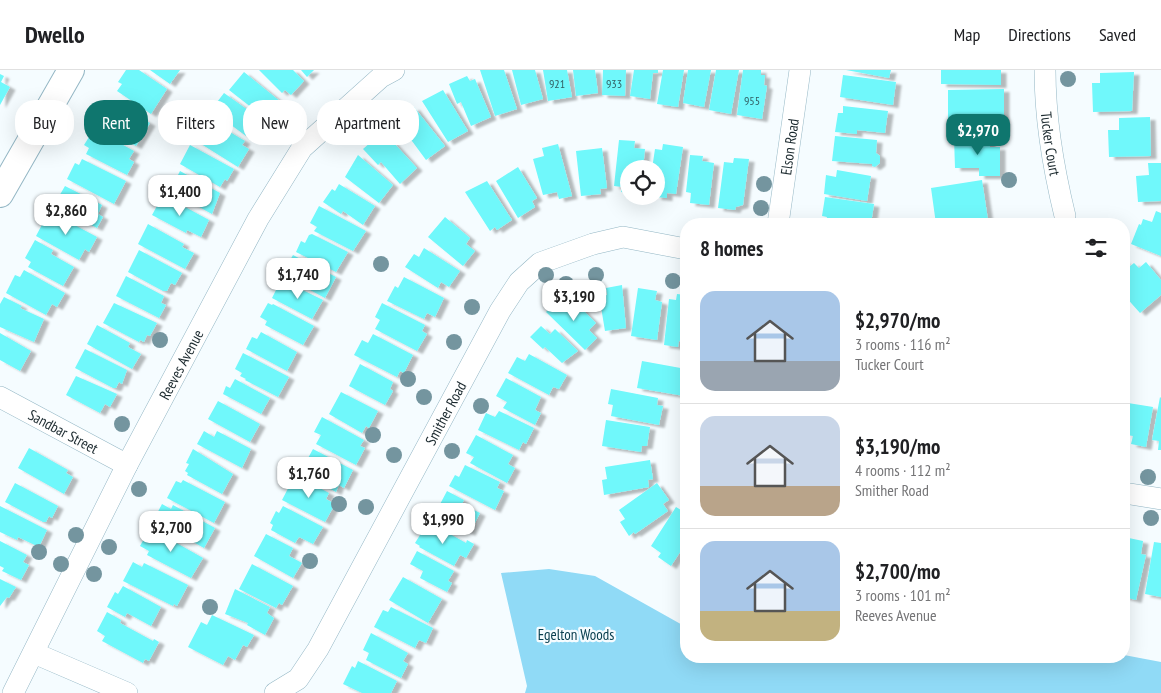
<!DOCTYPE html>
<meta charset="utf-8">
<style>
:root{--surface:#fff;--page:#f6f6f6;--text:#202124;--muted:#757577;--line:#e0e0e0;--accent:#0f766e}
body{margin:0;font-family:"PT Sans Narrow",sans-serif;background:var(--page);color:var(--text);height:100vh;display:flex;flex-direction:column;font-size:19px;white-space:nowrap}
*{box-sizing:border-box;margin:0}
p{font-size:16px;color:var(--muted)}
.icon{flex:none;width:28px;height:28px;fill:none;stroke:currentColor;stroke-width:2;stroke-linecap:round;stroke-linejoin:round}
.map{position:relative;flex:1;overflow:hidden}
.details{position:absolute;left:680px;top:148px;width:450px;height:445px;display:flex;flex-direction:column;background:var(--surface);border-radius:20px;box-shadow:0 5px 20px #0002}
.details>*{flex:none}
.hud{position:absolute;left:15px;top:30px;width:475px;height:45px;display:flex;gap:10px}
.controls{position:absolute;left:620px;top:90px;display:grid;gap:10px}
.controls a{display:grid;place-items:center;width:45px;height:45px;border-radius:50%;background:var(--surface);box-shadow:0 5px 20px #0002;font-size:25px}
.price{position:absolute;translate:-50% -42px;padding:0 11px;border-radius:10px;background:#fff;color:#222;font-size:16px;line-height:32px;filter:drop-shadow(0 1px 2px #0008)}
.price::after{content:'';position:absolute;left:50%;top:30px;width:15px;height:11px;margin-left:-8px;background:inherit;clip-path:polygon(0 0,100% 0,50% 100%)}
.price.active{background:var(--accent);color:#fff}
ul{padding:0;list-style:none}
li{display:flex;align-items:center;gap:15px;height:125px;padding:0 20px}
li+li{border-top:1px solid var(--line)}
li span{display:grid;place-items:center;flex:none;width:140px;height:100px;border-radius:15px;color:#555}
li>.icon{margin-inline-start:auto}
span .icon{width:60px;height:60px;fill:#fffc;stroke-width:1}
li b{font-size:21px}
h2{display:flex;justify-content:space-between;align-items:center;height:60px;padding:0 20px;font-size:21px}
.chip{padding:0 18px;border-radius:20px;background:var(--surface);box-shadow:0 5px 20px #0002;font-size:18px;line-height:45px}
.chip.active{background:var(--accent);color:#fff}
header{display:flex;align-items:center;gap:30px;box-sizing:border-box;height:70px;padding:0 25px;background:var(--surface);border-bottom:1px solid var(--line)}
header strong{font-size:24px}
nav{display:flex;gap:28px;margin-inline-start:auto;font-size:18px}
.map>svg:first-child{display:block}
.green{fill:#90daf6}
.building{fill:#6ff8fb;filter:url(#shadow)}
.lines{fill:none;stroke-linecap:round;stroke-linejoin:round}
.minor-casing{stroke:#94b7c5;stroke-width:22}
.tertiary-casing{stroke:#94b7c5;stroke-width:28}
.minor{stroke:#fff;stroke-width:21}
.tertiary{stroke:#fff;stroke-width:26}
.tree{fill:#74959f}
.labels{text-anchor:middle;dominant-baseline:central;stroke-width:4.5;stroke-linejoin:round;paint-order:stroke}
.number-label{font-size:12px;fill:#315e62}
.street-label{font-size:15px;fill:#1c2a2f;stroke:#f5fcff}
.park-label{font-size:15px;fill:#0a4050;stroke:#f5fcff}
</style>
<header>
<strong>Dwello</strong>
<nav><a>Map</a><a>Directions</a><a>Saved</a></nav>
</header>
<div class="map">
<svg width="1161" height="623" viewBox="0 0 1161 623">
<defs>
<filter id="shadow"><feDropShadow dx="5.5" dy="3" stdDeviation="1" flood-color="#0004"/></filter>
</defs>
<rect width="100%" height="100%" fill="#f5fcff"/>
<path class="green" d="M549,499L595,506L686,557V586L1124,585L1161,592V623H525L527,616L501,503Z"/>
<path class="building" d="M126,0H139L167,19L151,44L117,21L122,14L118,12Z
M150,0H180L170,14Z
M259,0H293L304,11L291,25L285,20L282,23Z
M301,0H314L307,7Z
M480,0H504L517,39L495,46Z
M512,0H535L543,29L521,35Z
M543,0H567L572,27L548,31Z
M573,0H595L598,23L576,26Z
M603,0H626L625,26L602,25Z
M634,0H658V3H653L650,29L630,26Z
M663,0H684L678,37L657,34Z
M688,0H711L704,37L683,33Z
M716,0H739L731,44L709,40Z
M743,0H761V5H765L764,15L767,16L762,49L737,45Z
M846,0H891L889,8Z
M941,0H1001V15L941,14Z
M244,2L281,32L276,38L279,40L270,52L229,20Z
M1134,2L1132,41L1093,42L1092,13H1100V3Z
M0,4L4,6L1,12L10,17L0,35Z
M843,5L896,12L893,35L840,27Z
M467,6L470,11L475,9L491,47L471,56L461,32L457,34L449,14Z
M1004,19V59H948V20Z
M443,20L468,61L448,72L422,31Z
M224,23L266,53L255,67L249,62L246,66L211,40Z
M118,35L150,53L136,76L95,52L105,36L114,41Z
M843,36L888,41L885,63L857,60V64L835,62L838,43H843Z
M414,37L445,76L426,90L398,52L404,48L402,46Z
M203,46L245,71L242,75L249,79L238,97L190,67Z
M1150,47L1151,86L1109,87L1108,60H1119V48Z
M94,59L134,81L129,89L134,92L127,105L86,84L89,78L84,75Z
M379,65L384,71L386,69L390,73L392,71L417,98L400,114L381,92L378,95L363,79Z
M835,66L877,70L876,83L880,86V93L875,97L872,96V94L832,91Z
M990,67V77H1000V106H979V98H955L954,68Z
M619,70L635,71L634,78L645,79L643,99H629V123L621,122L622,117L614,116Z
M558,74L572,126L559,129L557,122L543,125L533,89L544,86L542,78Z
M663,74L683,77L676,124L667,123V128L656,127V99H652L655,79L662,80Z
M190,75L234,99L227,111L225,109L220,117L180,94Z
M602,78L607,118L600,119L601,124L581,126L576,81Z
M358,85L393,115L379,133L345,107Z
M690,85L703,86L702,91L714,93L709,135L690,133L691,123L686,122Z
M734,88L749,89L743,135L736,137L735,140L718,138L724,92L733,93Z
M82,89L126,111L114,134L67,109L75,93L79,95Z
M1148,93H1161V131L1138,132L1136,106L1149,105Z
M518,97L537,128L532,131L535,137L518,148L496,111Z
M837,100L871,106L867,131L824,124L826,105L836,107Z
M180,101L220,123L212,144L170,121Z
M982,110L988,150L962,154H936L931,118Z
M487,111L512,150L497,160L495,157L490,161L465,122Z
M339,114L375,136L363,155L343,141L341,144L323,132L332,119L335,121Z
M65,116L102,135L98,144L103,147L97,158L64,141L68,133L58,128Z
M163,125L209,150L201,167L187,160L186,163L152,145Z
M825,127L874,134L871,154H826L827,147L822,146Z
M319,136L366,161L353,181L314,161L317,157L310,153Z
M1156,141L1161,143V186L1131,174L1139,154L1141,155L1143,149L1152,152Z
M54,144L97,167L89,182L85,179L79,190L36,166L46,147L50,150Z
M445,147L470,168L466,174L475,181L463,196L428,167Z
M148,154L184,174L182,177L194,183L185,199L138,174Z
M312,164L348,182L336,202L296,182L301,171L305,173L309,165Z
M35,170L53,180L51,184L74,197L63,216L28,197L31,192L25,188Z
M424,178L460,201L449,217L441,212L438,218L405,197L414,184L419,187Z
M139,180L182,203L175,215L171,213L167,221H163L128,202Z
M293,185L336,207L325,228L286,207L289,201L285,199Z
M1124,190L1129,197L1134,193L1139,198L1146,192L1161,210V225L1140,243L1124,225Z
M24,200L65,223L57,237L52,234L46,245L6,223L15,205L20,207Z
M126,206L164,226L161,233L166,235L159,248L116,226Z
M404,207L444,228L435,247L427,243L424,249L387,231L395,216L398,218Z
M284,211L323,230L312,249L272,228L277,218L280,219Z
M622,215L626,258L605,261L600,231H602V226L607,225L606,218Z
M638,218L657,221L655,230L662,232L657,270L631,266Z
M677,224L686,225V272L679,271L678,277L664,275L669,229L676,230Z
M569,226L596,253L589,260L597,268L585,280L546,242L555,233L559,236Z
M4,227L22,236L20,238L44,249L34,272L0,257V234Z
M114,233L157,253L150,266L147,265L144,272L140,270L139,272L103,253Z
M268,233L272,235L273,234L314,256L303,275L265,255L267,251L260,247Z
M382,233L425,255L422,261L427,264L417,281L375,259L380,250L375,247Z
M97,255L130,273L128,277L141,284L132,299L87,274Z
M541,256L550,264L555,259L578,281L562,293L545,277L543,279L530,267Z
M261,262L297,282L287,301L246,279L252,267L257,269Z
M0,263L31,281L20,301L0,290Z
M373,264L413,285L404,303L400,301L397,307L354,285L362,270L368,273Z
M85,279L127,300L122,314L119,312L116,318H113L75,298Z
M243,283L289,307L278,327L245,310L246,309L240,306L242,303L235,299Z
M529,284L567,305L559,319L553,317L549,325L508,303L517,287L525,291Z
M642,291L686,299L684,326L637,318Z
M360,294L393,312L390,319L393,321L385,335L349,316Z
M76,306L117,324L110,337L105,334L100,343L66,325Z
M506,308L541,327L535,340L541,343L535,355L503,338L507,332L496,326Z
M235,309L270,328L261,344L223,324L226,316L230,318Z
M611,319L658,328L657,335L663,336L659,355L611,346L613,335L608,334Z
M341,322L378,341L369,358L366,356L362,363L329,344Z
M1160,327L1161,328V380H1158L1159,371L1152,370Z
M218,331L260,354L250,372L208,349Z
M1128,333L1153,337L1146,377L1131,374L1133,366L1127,365L1128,360H1124Z
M499,341L534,358L526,374L523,372L519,380L478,360L486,343L495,347Z
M322,347L364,370L360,376L365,378L356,395L316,374L321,365L314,362Z
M606,350L650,357L647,376H642L641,382L602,376Z
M204,361L214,367L217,361L251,379L242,398L197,374Z
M476,365L513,385L508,394L515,398L507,413L470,393L474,387L466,383Z
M29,378L68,400L66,403L73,407L64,424L18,398Z
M193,379L233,404L222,424L187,405L188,403L185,401L189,394L186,393Z
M313,379L353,400L344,418L339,415L336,422L297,401L304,388L307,390Z
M650,390L653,409L648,410L649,417L604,425L602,410L607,409L605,397Z
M465,395L500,412L497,418L504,421L495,440L449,416L455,405L459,407Z
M295,405L329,423L326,429L335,434L325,452L282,430Z
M183,410L225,432L214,453L167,428L176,411L181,413Z
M15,413L58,436L52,448L49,446L46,452H43L5,432Z
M657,413L669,430L663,434L668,441L635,464L634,462L629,466L620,452L625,449L619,440Z
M447,421L464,430L462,434L480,443L470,463L438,446L441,440L438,438Z
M162,434L171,439L173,435L215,458L204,478L172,460L170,463L152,453Z
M0,436L47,460L39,477L18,467L17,470L0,462Z
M283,436L323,457L313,474L299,467L295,473L271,460L273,455L270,453L276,441L279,443Z
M676,437L686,443V473L671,496L658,487L661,483L651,476Z
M432,454L466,473L467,470L474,474L466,488L460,485L454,496L419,477L420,476L415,473L425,457L429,459Z
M150,458L203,488L191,508L147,485L149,481L140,476Z
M266,464L293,478L289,486L302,493L293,508L254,486Z
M1124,467L1143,471L1141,484L1146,485L1136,530L1124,527Z
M0,471L27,485L23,492L29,495L21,510L2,501L4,498L0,496Z
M1154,472L1161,473V527L1145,524Z
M417,481L454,501L448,511L452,513L447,522L420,508L423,501L410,494Z
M133,492L142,497L144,493L188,515L177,536L174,534L173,536L123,511Z
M252,494L293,516L282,535L279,533L276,538L239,519Z
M403,507L442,529L428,553L389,530Z
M0,509L16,517L9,528L7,527L0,536Z
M123,516L161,537L151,556L127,543L125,547L107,537L115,522L118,524Z
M235,519L270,537L267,543L274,548L265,565L247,555L248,553L225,544Z
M391,537L433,558L426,573L419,570L415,578L374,557L383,540L388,542Z
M107,542L121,550L120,553L153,571L154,569L159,572L149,591L145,589L143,593L102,571L105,566L97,561Z
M212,545L254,565L247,577L243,575L235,590L228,586L223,595L188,577L201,552L207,555Z
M371,563L408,583L403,591L408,594L401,608L366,590L369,583L363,580Z
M358,591L397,611L391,623H362L343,614L352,596L355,598Z"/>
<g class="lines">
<g class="minor-casing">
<g id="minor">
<path id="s1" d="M1045,0C1045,51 1053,97 1065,146"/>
<path id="s2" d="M778,154L800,0"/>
<path id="s3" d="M0,327L127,395"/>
<path d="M1124,423L1161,429"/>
<path d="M34,583L127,623"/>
<path id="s4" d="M13,623L127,395L258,149L302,78L381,7L394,0"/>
<path id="s5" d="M275,623L298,609L318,579L500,241L519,212L540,193L593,174L623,167L686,179"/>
</g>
</g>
<g class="tertiary-casing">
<path id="tertiary" d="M0,124L71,0"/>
</g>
<use href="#minor" class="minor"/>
<use href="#tertiary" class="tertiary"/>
</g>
<g class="tree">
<circle cx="1068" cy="9" r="8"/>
<circle cx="1009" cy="110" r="8"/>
<circle cx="764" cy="114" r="8"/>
<circle cx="761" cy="138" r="8"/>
<circle cx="381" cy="194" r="8"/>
<circle cx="546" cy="205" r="8"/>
<circle cx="596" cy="205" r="8"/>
<circle cx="673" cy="211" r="8"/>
<circle cx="566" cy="214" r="8"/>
<circle cx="556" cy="228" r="8"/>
<circle cx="582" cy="231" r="8"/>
<circle cx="472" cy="237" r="8"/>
<circle cx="160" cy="270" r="8"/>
<circle cx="454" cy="272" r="8"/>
<circle cx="408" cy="309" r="8"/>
<circle cx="424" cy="327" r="8"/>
<circle cx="481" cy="336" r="8"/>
<circle cx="122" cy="354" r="8"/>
<circle cx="373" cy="365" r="8"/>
<circle cx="452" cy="381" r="8"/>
<circle cx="394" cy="385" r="8"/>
<circle cx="1148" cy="407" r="8"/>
<circle cx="139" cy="419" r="8"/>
<circle cx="339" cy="434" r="8"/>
<circle cx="366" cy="437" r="8"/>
<circle cx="1151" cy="448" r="8"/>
<circle cx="76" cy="465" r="8"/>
<circle cx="109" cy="477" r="8"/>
<circle cx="39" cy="482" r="8"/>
<circle cx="310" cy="491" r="8"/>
<circle cx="61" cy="494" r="8"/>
<circle cx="94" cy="504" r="8"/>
<circle cx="210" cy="537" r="8"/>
</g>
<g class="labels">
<g class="number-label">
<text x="557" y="13">921</text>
<text x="614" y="13">933</text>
<text x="752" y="30">955</text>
</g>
<g class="street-label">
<text stroke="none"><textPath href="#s1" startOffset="74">Tucker Court</textPath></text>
<text stroke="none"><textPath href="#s2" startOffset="78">Elson Road</textPath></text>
<text stroke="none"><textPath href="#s4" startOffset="369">Reeves Avenue</textPath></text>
<text stroke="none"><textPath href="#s5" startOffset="331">Smither Road</textPath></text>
<text stroke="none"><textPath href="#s3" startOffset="72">Sandbar Street</textPath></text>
</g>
<g class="park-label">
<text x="576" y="564">Egelton Woods</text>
</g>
</g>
</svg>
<div class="controls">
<a><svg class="icon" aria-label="locate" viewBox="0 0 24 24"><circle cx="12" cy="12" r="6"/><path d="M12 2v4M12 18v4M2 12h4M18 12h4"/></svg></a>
</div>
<b class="price active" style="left:978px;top:86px">$2,970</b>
<b class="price" style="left:180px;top:147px">$1,400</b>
<b class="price" style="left:66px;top:166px">$2,860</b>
<b class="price" style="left:298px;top:230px">$1,740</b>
<b class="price" style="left:574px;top:252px">$3,190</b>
<b class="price" style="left:309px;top:429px">$1,760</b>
<b class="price" style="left:443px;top:475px">$1,990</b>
<b class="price" style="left:171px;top:483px">$2,700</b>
<div class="hud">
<a class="chip">Buy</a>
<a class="chip active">Rent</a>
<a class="chip">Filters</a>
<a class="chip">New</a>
<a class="chip">Apartment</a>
</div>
<section class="details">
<h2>8 homes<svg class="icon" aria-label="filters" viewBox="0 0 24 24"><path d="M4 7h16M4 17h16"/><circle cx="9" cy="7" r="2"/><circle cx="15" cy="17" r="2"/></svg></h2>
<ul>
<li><span style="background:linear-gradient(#a9c7e8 70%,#9aa5b1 0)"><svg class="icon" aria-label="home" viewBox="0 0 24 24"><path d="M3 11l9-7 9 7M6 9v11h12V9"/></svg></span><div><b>$2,970/mo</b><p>3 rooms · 116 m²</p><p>Tucker Court</p></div></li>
<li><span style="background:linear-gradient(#c9d6e8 70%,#b9a48a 0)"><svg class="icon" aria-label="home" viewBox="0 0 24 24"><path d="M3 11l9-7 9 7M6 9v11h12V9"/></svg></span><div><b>$3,190/mo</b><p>4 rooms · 112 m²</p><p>Smither Road</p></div></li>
<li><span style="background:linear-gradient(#a9c7e8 70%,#c2b280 0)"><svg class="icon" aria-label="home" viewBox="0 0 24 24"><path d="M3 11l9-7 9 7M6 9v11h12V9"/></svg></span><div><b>$2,700/mo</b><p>3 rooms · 101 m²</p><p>Reeves Avenue</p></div></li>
</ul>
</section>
</div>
